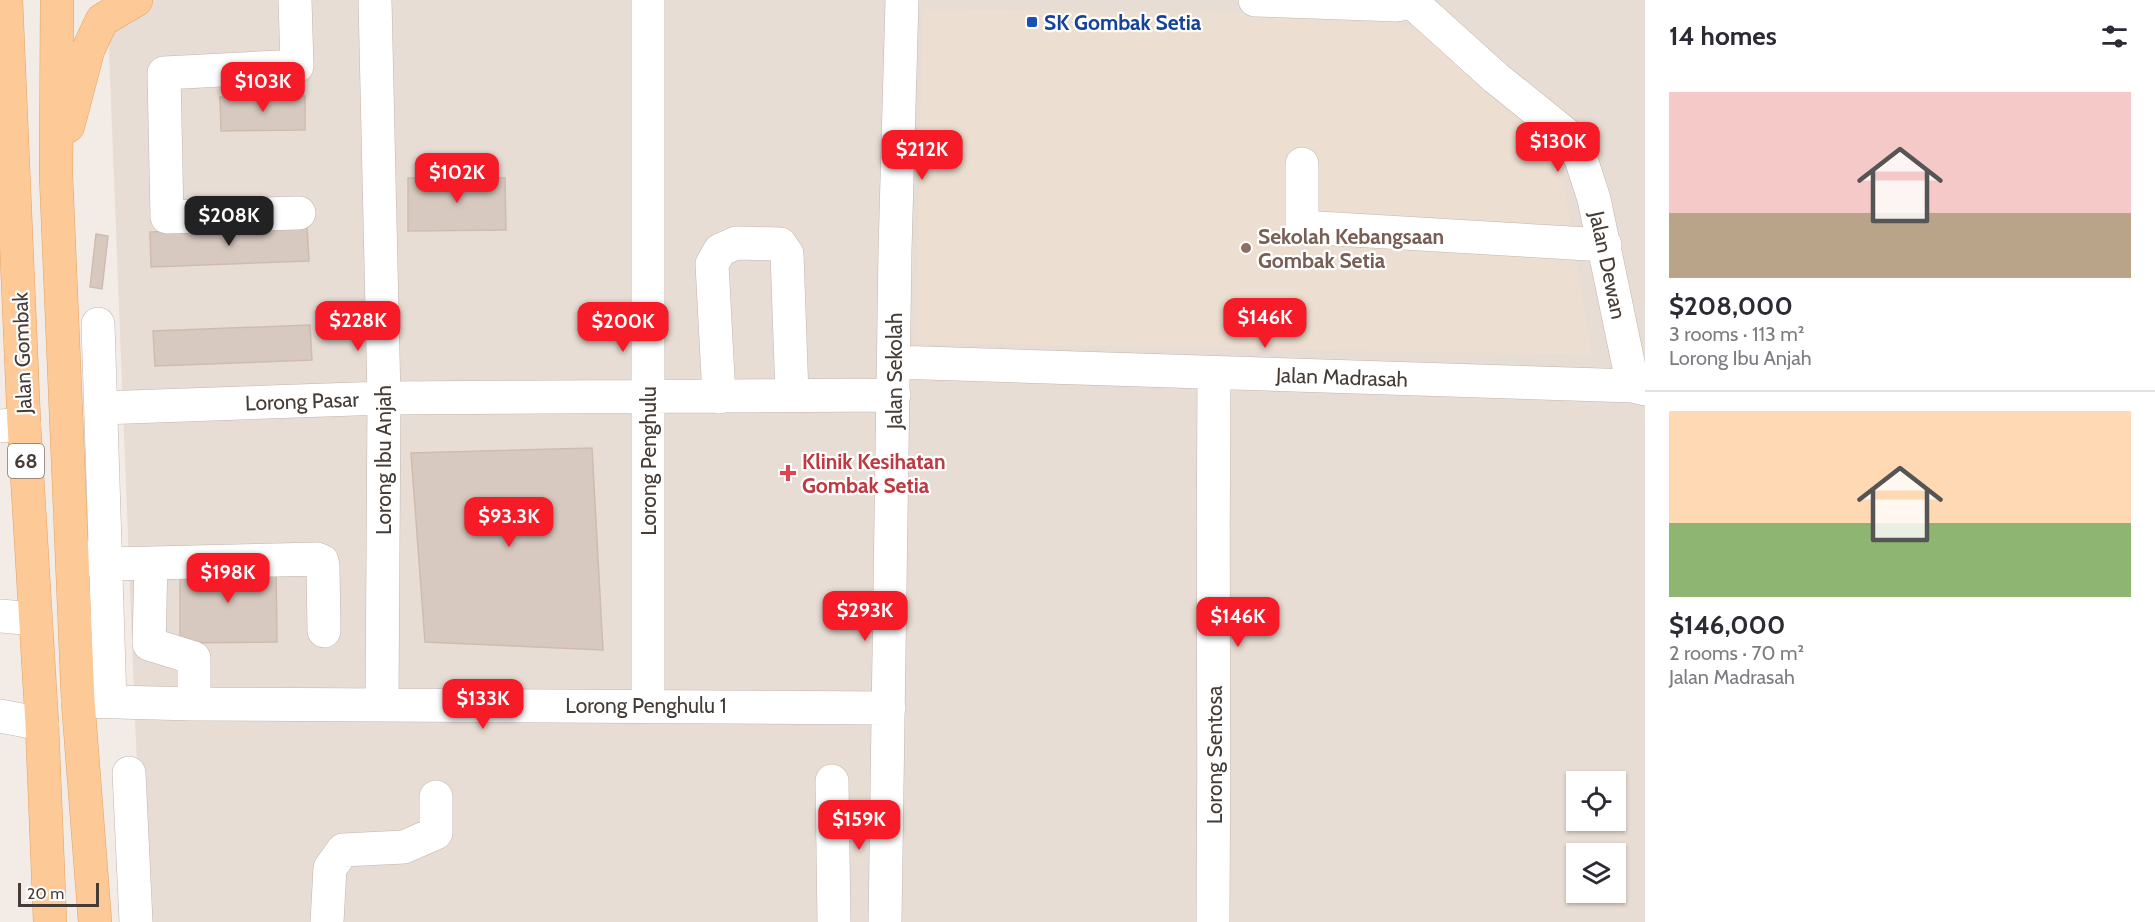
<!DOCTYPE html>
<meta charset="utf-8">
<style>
:root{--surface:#fff;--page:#f2f2f3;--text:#2b2b33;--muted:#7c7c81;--line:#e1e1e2;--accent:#f71a27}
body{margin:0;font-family:Cabin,sans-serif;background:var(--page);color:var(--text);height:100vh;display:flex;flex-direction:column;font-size:22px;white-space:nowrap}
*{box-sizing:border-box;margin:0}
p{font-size:20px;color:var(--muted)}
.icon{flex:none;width:33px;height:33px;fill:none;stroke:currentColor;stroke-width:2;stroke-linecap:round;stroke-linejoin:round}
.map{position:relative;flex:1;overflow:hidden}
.drawer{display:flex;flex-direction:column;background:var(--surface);width:510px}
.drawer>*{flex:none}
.tools{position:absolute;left:1566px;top:771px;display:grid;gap:12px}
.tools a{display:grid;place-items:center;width:60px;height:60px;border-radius:0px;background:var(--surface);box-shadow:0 2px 4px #0004;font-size:30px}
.scale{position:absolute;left:18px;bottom:15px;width:81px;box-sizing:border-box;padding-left:6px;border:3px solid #463c36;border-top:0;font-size:16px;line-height:21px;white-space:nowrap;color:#463c36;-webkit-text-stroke:4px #fff;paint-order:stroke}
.price{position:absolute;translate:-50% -51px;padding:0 14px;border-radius:12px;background:var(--accent);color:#fff;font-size:20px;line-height:39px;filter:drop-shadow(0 2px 3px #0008)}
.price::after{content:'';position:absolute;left:50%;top:36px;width:18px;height:14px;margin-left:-9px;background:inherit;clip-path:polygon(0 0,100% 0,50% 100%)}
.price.selected{background:#222;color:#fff}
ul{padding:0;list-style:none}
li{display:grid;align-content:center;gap:12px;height:318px;padding:0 24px}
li+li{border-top:2px solid var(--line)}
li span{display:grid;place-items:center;height:186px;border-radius:0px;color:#555}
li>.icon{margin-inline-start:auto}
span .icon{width:108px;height:108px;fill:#fffc;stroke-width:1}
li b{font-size:26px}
h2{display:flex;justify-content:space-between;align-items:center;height:72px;padding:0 24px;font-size:26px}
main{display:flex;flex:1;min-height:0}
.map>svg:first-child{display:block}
.residential{fill:#e7ddd4;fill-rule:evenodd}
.education{fill:#ecded0}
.building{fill:#d7c9bf;stroke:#cfbcaf;stroke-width:1.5}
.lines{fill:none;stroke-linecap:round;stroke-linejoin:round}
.minor-casing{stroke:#c1b5ac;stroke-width:34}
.major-casing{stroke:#e2a265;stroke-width:34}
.minor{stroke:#fff;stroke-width:33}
.major{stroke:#fdc996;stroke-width:33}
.transit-dot{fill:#1a4fb4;stroke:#fff;stroke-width:2}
.education-dot{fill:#8d6e63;stroke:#fff;stroke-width:2}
.health-dot{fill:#e0444e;stroke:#fff;stroke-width:2}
.labels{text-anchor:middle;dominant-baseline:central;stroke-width:4.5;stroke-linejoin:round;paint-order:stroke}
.shield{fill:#fff;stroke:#7e7672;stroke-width:1.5}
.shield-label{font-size:20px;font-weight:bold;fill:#463c36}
.transit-label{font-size:21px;font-weight:bold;fill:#164399;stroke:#fff;text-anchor:start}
.education-label{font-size:21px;font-weight:bold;fill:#785e54;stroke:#fff;text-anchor:start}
.street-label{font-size:21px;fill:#463c36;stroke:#fff}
.health-label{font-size:21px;font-weight:bold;fill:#be3a42;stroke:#fff;text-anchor:start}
</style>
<main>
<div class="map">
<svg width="1645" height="922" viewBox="0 0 1645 922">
<rect width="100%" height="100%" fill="#f3ece6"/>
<path class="residential" d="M107,0H1645V922H143ZM1576,782H1616V820H1576ZM1576,854H1616V892H1576Z"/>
<path class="education" d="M923,9L1368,14L1423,33L1559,153L1592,355L915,343Z"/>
<path class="building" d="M305,96V130L221,131L220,97Z
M408,178H505L506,230L408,231Z
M307,226L309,261L151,267L150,232Z
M96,234L108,236L102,289L90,287Z
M310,325L312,360L155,366L153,331Z
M592,448L603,650L425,642L411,453Z
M276,564L277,642L180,643V565Z"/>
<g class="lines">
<g class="minor-casing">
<path id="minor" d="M295,0L297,66L164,73L167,217L299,213
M375,0L384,398L382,704
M648,0V705
M1255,0L1397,5L1417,0
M1413,3L1496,78L1568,136L1581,159L1594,199L1633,386
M1302,164V227L1605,245
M98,324L110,702
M894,362L1633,386L1645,389
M719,397L712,264L720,250L736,243L780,244L787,254L792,395
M101,408L384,398L894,395
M0,426L24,424
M85,557L106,564L151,563L149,644L194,658V704
M151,563L317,559L322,561L323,567L324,631
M0,616L35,619
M78,701L194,704L889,708
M0,716L42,724
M129,773L136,922
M832,781L834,922
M327,922L330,868L343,850L404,847L436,833V797
M885,922L895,251L902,0
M1213,922C1215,739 1212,556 1214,373"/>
</g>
<g class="major-casing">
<path id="major" d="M6,0L24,424L42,724L50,922
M57,0L56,175L78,701L95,922
M68,126L88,50L102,20L136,0"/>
</g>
<use href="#minor" class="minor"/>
<use href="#major" class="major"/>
</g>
<rect class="transit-dot" x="1026" y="16" width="12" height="12" rx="3"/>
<circle class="education-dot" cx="1246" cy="248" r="6"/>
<path class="health-dot" d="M785 464h6v6h6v6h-6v6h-6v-6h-6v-6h6z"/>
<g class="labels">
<rect class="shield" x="8" y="444" width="36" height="34" rx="4.5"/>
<g class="shield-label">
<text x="26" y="461">68</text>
</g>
<g class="transit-label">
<text x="1044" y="22">SK Gombak Setia</text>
</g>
<g class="education-label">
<text x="1258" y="236">Sekolah Kebangsaan<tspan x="1258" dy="24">Gombak Setia</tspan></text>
</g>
<g class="street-label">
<text transform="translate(1608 265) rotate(78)">Jalan Dewan</text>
<text transform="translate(22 353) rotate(-92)">Jalan Gombak</text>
<text transform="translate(894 371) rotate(-90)">Jalan Sekolah</text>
<text transform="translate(1342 377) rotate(2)">Jalan Madrasah</text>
<text transform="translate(302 401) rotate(-2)">Lorong Pasar</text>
<text transform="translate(383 460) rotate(-90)">Lorong Ibu Anjah</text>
<text transform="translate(648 461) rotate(-90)">Lorong Penghulu</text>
<text x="646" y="705">Lorong Penghulu 1</text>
<text transform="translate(1214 755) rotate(-90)">Lorong Sentosa</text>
</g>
<g class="health-label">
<text x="802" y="461">Klinik Kesihatan<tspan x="802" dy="24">Gombak Setia</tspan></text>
</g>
</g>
</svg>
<div class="tools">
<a><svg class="icon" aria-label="locate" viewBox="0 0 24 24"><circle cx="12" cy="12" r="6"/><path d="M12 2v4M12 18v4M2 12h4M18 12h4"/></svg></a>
<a><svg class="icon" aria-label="layers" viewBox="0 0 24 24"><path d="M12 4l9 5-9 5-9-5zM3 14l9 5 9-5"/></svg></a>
</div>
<div class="scale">20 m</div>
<b class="price" style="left:263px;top:113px">$103K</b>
<b class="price" style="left:1558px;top:173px">$130K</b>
<b class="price" style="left:922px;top:181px">$212K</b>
<b class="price" style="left:457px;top:204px">$102K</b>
<b class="price selected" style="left:229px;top:247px">$208K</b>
<b class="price" style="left:1265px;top:349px">$146K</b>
<b class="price" style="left:358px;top:352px">$228K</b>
<b class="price" style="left:623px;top:353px">$200K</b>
<b class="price" style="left:509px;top:548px">$93.3K</b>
<b class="price" style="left:228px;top:604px">$198K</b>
<b class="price" style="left:865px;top:642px">$293K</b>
<b class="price" style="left:1238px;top:648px">$146K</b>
<b class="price" style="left:483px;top:730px">$133K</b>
<b class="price" style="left:859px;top:851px">$159K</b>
</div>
<section class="drawer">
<h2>14 homes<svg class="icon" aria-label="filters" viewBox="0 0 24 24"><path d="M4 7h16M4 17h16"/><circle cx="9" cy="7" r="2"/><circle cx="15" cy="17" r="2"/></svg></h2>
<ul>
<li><span style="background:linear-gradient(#f6c9c9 65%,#b9a48a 0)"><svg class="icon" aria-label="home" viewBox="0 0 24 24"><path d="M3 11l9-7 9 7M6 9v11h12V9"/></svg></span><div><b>$208,000</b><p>3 rooms · 113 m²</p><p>Lorong Ibu Anjah</p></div></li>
<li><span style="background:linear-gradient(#ffd9b3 60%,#8fb573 0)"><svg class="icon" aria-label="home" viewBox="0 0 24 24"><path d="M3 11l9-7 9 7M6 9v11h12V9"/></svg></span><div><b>$146,000</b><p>2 rooms · 70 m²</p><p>Jalan Madrasah</p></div></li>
</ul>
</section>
</main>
